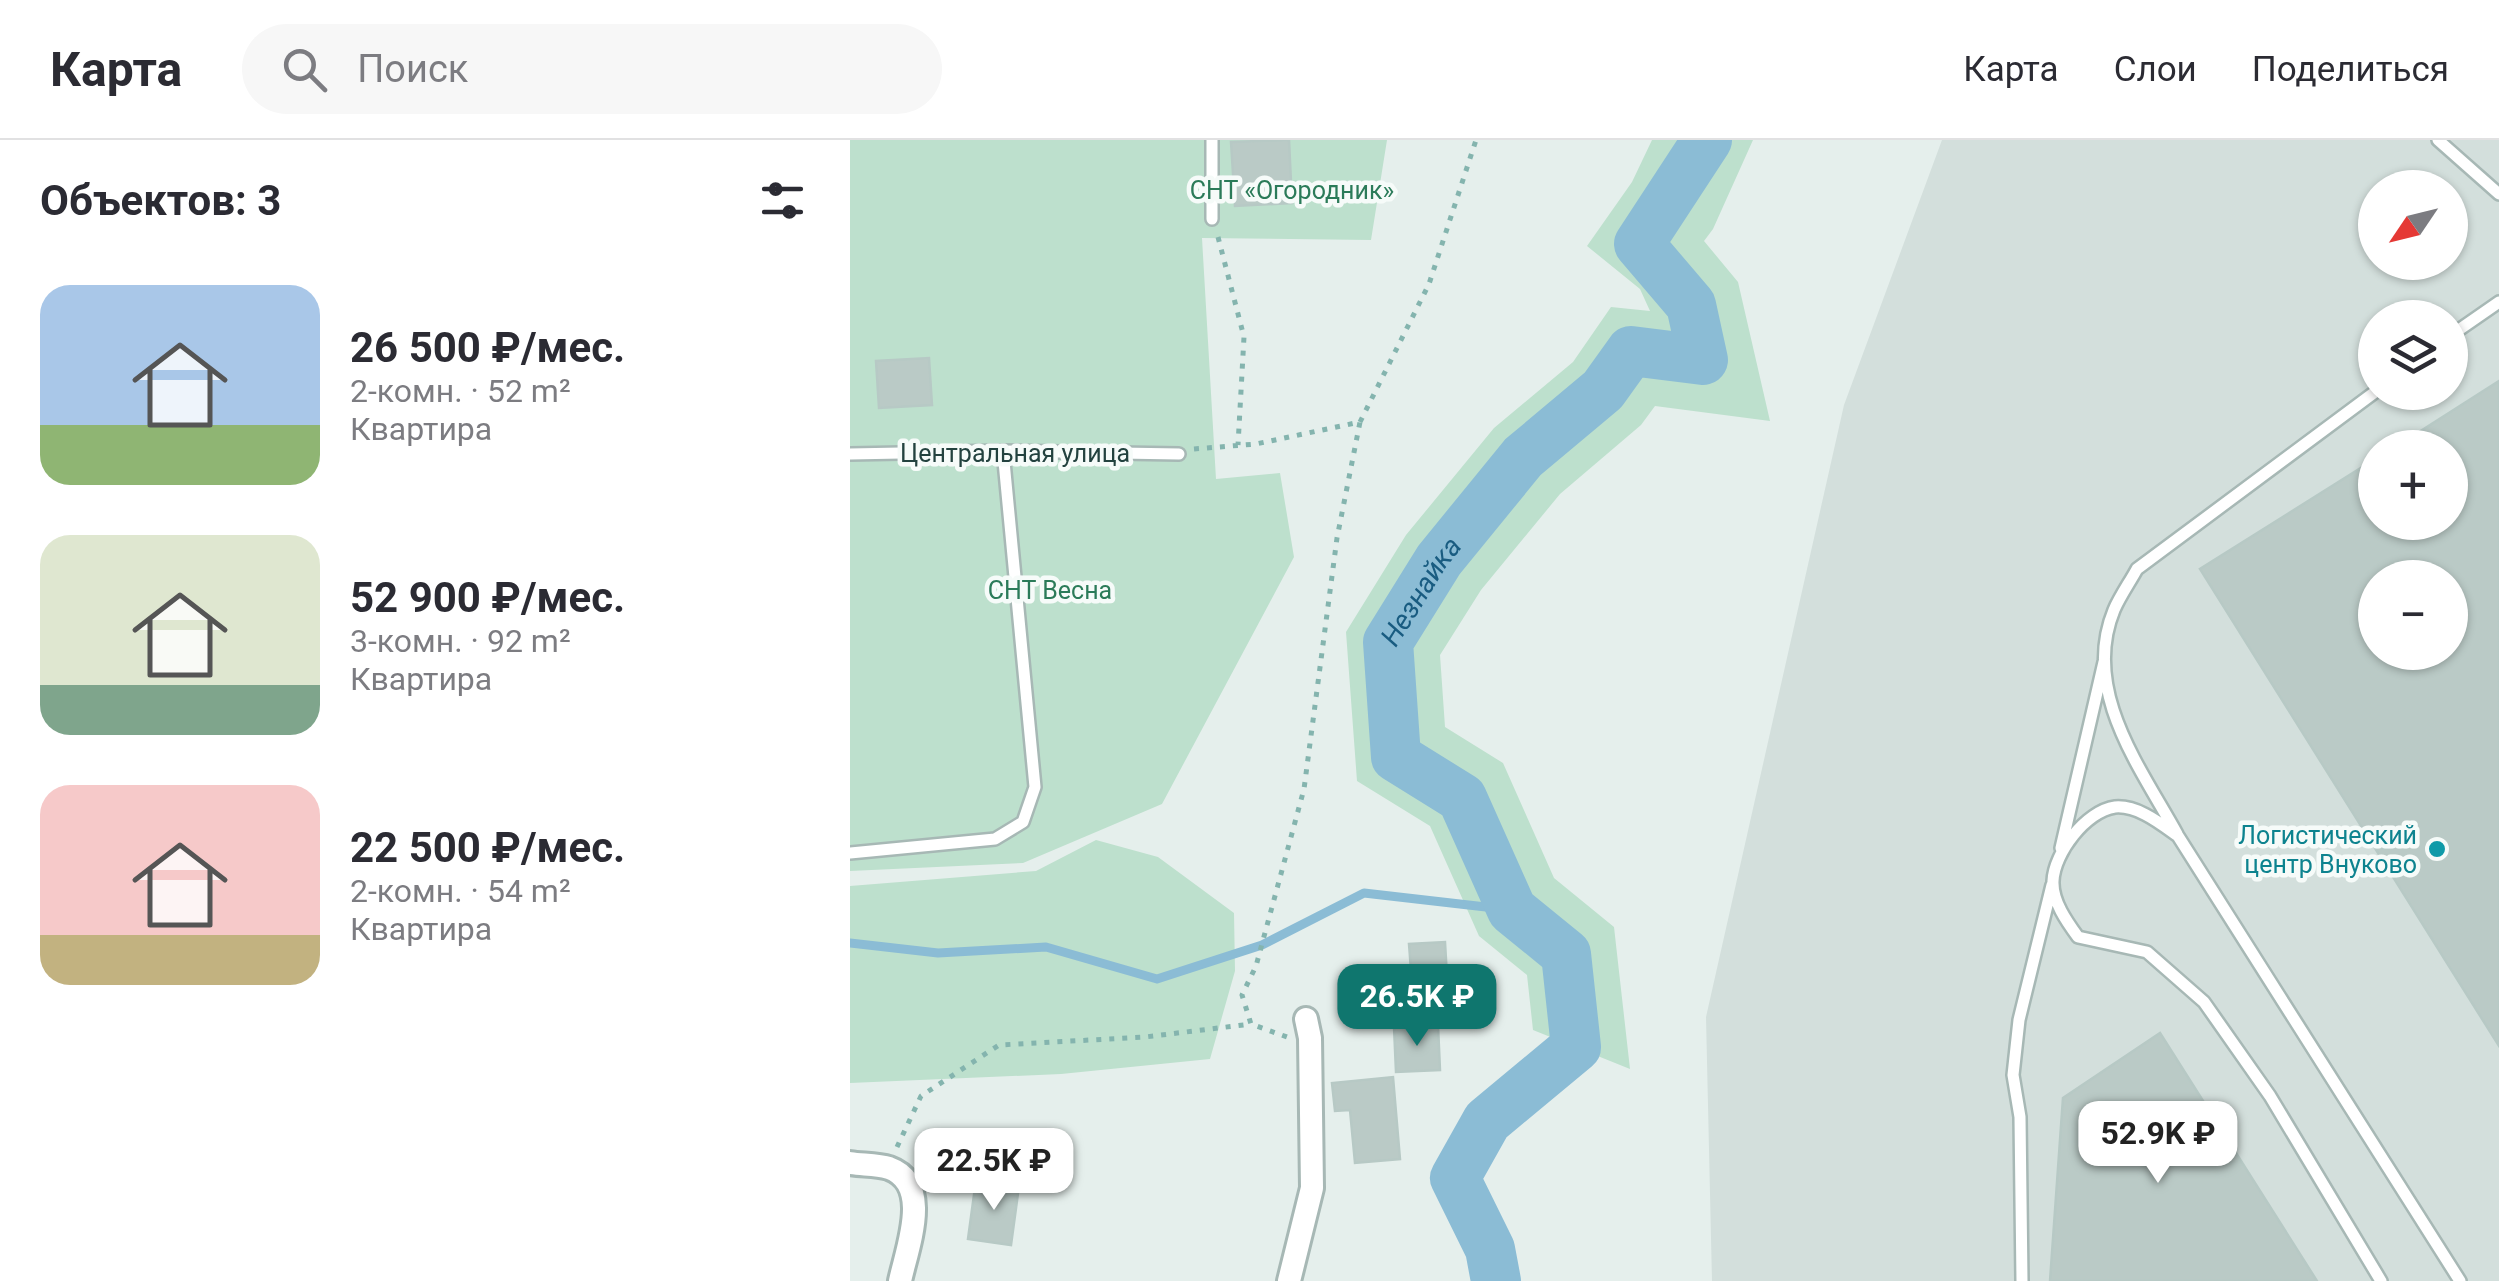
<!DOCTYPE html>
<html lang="ru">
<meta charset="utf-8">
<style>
:root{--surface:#fff;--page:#f7f7f7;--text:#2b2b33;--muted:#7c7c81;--line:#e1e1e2;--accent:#0f766e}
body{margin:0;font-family:Roboto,sans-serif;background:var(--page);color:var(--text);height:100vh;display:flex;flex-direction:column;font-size:38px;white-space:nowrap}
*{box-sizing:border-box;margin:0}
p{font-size:32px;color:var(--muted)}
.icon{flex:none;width:55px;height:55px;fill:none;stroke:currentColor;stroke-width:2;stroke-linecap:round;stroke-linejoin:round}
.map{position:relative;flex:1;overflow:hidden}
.details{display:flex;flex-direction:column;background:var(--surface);width:850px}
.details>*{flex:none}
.needle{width:65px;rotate:235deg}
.buttons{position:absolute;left:1508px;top:30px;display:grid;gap:20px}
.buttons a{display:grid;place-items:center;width:110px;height:110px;border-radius:50%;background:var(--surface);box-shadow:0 2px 8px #0004;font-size:50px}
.price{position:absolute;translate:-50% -85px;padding:0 22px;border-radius:20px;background:#fff;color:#222;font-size:32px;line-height:65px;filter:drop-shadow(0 2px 5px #0008)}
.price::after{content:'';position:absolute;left:50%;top:60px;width:30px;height:22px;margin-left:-15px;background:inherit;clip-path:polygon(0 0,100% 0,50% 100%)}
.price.active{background:var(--accent);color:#fff}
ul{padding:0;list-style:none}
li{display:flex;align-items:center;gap:30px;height:250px;padding:0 40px}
li span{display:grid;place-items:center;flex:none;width:280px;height:200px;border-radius:30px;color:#555}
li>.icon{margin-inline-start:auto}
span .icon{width:120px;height:120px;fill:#fffc;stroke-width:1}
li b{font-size:42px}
h2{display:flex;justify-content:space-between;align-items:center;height:120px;padding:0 40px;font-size:42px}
header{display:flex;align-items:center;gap:60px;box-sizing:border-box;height:140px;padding:0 50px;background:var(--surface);border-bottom:2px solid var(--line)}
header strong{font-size:48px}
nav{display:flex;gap:55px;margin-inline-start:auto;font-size:35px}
.search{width:700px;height:90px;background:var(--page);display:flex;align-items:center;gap:25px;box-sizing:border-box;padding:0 35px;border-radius:55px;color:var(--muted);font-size:38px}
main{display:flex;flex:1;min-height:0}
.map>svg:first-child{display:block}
.built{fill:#d3dfdc;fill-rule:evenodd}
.green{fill:#bde0cd}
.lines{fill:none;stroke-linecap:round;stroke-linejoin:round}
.stream{stroke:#8bbcd5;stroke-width:9}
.river{stroke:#8bbcd5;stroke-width:50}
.building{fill:#bacac6;stroke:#b7c9c5;stroke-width:2.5;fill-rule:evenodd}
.lane-casing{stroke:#a7b8b5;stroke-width:16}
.street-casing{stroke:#a7b8b5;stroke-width:28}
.path{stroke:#84b4ae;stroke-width:5;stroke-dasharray:5 8;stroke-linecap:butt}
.lane{stroke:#fff;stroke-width:11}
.street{stroke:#fff;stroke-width:22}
.culture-dot{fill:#0f9aa8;stroke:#f6fbf9;stroke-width:4}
.labels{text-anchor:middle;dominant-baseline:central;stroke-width:9;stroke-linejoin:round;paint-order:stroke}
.park-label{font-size:25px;fill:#2b7b59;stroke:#f6fbf9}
.street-label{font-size:25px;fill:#23423f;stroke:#f6fbf9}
.culture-label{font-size:25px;fill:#0d838f;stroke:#f6fbf9;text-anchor:end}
.water-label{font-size:28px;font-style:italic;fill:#195c81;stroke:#f6fbf9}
</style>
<header>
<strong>Карта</strong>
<div class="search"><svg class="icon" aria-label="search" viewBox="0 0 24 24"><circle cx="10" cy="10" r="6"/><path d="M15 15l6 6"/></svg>Поиск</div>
<nav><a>Карта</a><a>Слои</a><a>Поделиться</a></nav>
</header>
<main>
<section class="details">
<h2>Объектов: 3<svg class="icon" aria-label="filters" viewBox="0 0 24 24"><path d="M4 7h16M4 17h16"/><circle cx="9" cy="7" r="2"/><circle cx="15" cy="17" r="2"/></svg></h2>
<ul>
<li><span style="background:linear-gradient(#a9c7e8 70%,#8fb573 0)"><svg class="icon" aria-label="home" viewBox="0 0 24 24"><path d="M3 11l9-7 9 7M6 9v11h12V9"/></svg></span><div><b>26 500 ₽/мес.</b><p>2-комн. · 52 m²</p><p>Квартира</p></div></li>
<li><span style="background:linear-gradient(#dfe7d0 75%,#7fa58c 0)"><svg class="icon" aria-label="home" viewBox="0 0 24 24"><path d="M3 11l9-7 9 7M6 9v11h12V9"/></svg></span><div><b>52 900 ₽/мес.</b><p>3-комн. · 92 m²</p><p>Квартира</p></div></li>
<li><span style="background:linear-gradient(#f6c9c9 75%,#c2b280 0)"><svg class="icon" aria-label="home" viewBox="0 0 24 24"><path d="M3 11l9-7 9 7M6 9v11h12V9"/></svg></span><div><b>22 500 ₽/мес.</b><p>2-комн. · 54 m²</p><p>Квартира</p></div></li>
</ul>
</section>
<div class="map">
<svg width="1649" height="1141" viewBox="0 0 1649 1141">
<rect width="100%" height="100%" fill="#e5efec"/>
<path class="built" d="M1092,0H1649V1141H862L856,877L994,265ZM1525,48H1600V122H1525ZM1525,178H1600V252H1525ZM1525,308H1600V382H1525ZM1525,438H1600V512H1525Z"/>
<path class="green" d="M0,0H537L521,100L352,98L366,339L430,333L444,417L312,664L173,723L0,731Z
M802,0H903L863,89L854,101L888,142L920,281L805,266L791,285L710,354L631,450L590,515L595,587L653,623L704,738L764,787L780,929L683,890L677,835L629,796L580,686L507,641L496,492L556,395L644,288L723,222L761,167L800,171L790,149L737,106L782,42Z
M246,700L308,717L384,773L385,831L360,919L211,934L0,943V746L186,731Z"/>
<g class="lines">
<path class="stream" d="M0,803L88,813L196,807L307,839L412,805L514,753L662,770"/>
<path class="river" id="s1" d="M646,1141L640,1109L605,1038L637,981L726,907L716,814L662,770L612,658L546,617L538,502L589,420L673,317L753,250L781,211L853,220L841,165L789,104L857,0"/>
</g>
<path class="building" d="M439,0L442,63L385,66L381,2Z
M79,218L82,265L29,268L26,221Z
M1649,241V906L1350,429L1525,319V382H1600V308H1544ZM1525,438H1600V512H1525Z
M595,802L598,854L563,856L559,804Z
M588,885L590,930L546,932L544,887Z
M1310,893L1467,1141H1200L1213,958Z
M543,937L550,1019L505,1023L500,970L485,971L482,943Z
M126,1040L169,1046L161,1105L118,1099Z"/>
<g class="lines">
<g class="lane-casing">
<path id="lane" d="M1588,0L1649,54
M362,79V0
M1600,196L1649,162
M0,314L153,311L329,314
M1327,694C1290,627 1231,550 1264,470C1270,456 1280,442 1287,429L1525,252
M1211,708L1254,522
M0,713L145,699L173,682L185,647L153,311
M1172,1141L1170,977L1163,935L1169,880L1202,745
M1531,1141L1420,956L1354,862L1297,812L1228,797C1217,782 1202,761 1203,741C1204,713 1236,671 1265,667C1288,665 1311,684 1328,696L1610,1141"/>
</g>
<g class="street-casing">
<path id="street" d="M0,1023C12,1025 27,1024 39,1028C83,1044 57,1108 50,1141
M439,1141L462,1048L460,898L456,879"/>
</g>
<path class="path" d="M368,97L394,197L388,305
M510,282L579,144L626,0
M344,309L406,304L510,282L487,398L454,649L406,826L392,855L401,884L437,897
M47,1007L71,956L149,905L295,897L401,884"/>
<use href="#lane" class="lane"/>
<use href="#street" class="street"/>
</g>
<circle class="culture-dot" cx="1587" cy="709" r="10"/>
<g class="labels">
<g class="park-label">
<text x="442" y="50">СНТ «Огородник»</text>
<text x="200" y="450">СНТ Весна</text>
</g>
<g class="street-label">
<text x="165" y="313">Центральная улица</text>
</g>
<g class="culture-label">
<text x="1567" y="695">Логистический<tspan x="1567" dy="29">центр Внуково</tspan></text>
</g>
<g class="water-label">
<text stroke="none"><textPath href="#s1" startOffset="832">Незнайка</textPath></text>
</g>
</g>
</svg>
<div class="buttons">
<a><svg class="needle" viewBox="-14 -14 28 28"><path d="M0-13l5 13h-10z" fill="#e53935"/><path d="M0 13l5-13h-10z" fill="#7c7c81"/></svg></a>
<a><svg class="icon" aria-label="layers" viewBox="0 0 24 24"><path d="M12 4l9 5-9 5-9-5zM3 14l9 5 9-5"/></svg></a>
<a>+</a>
<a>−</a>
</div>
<b class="price active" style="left:567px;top:909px">26.5K ₽</b>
<b class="price" style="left:1308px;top:1046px">52.9K ₽</b>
<b class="price" style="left:144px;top:1073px">22.5K ₽</b>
</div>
</main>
